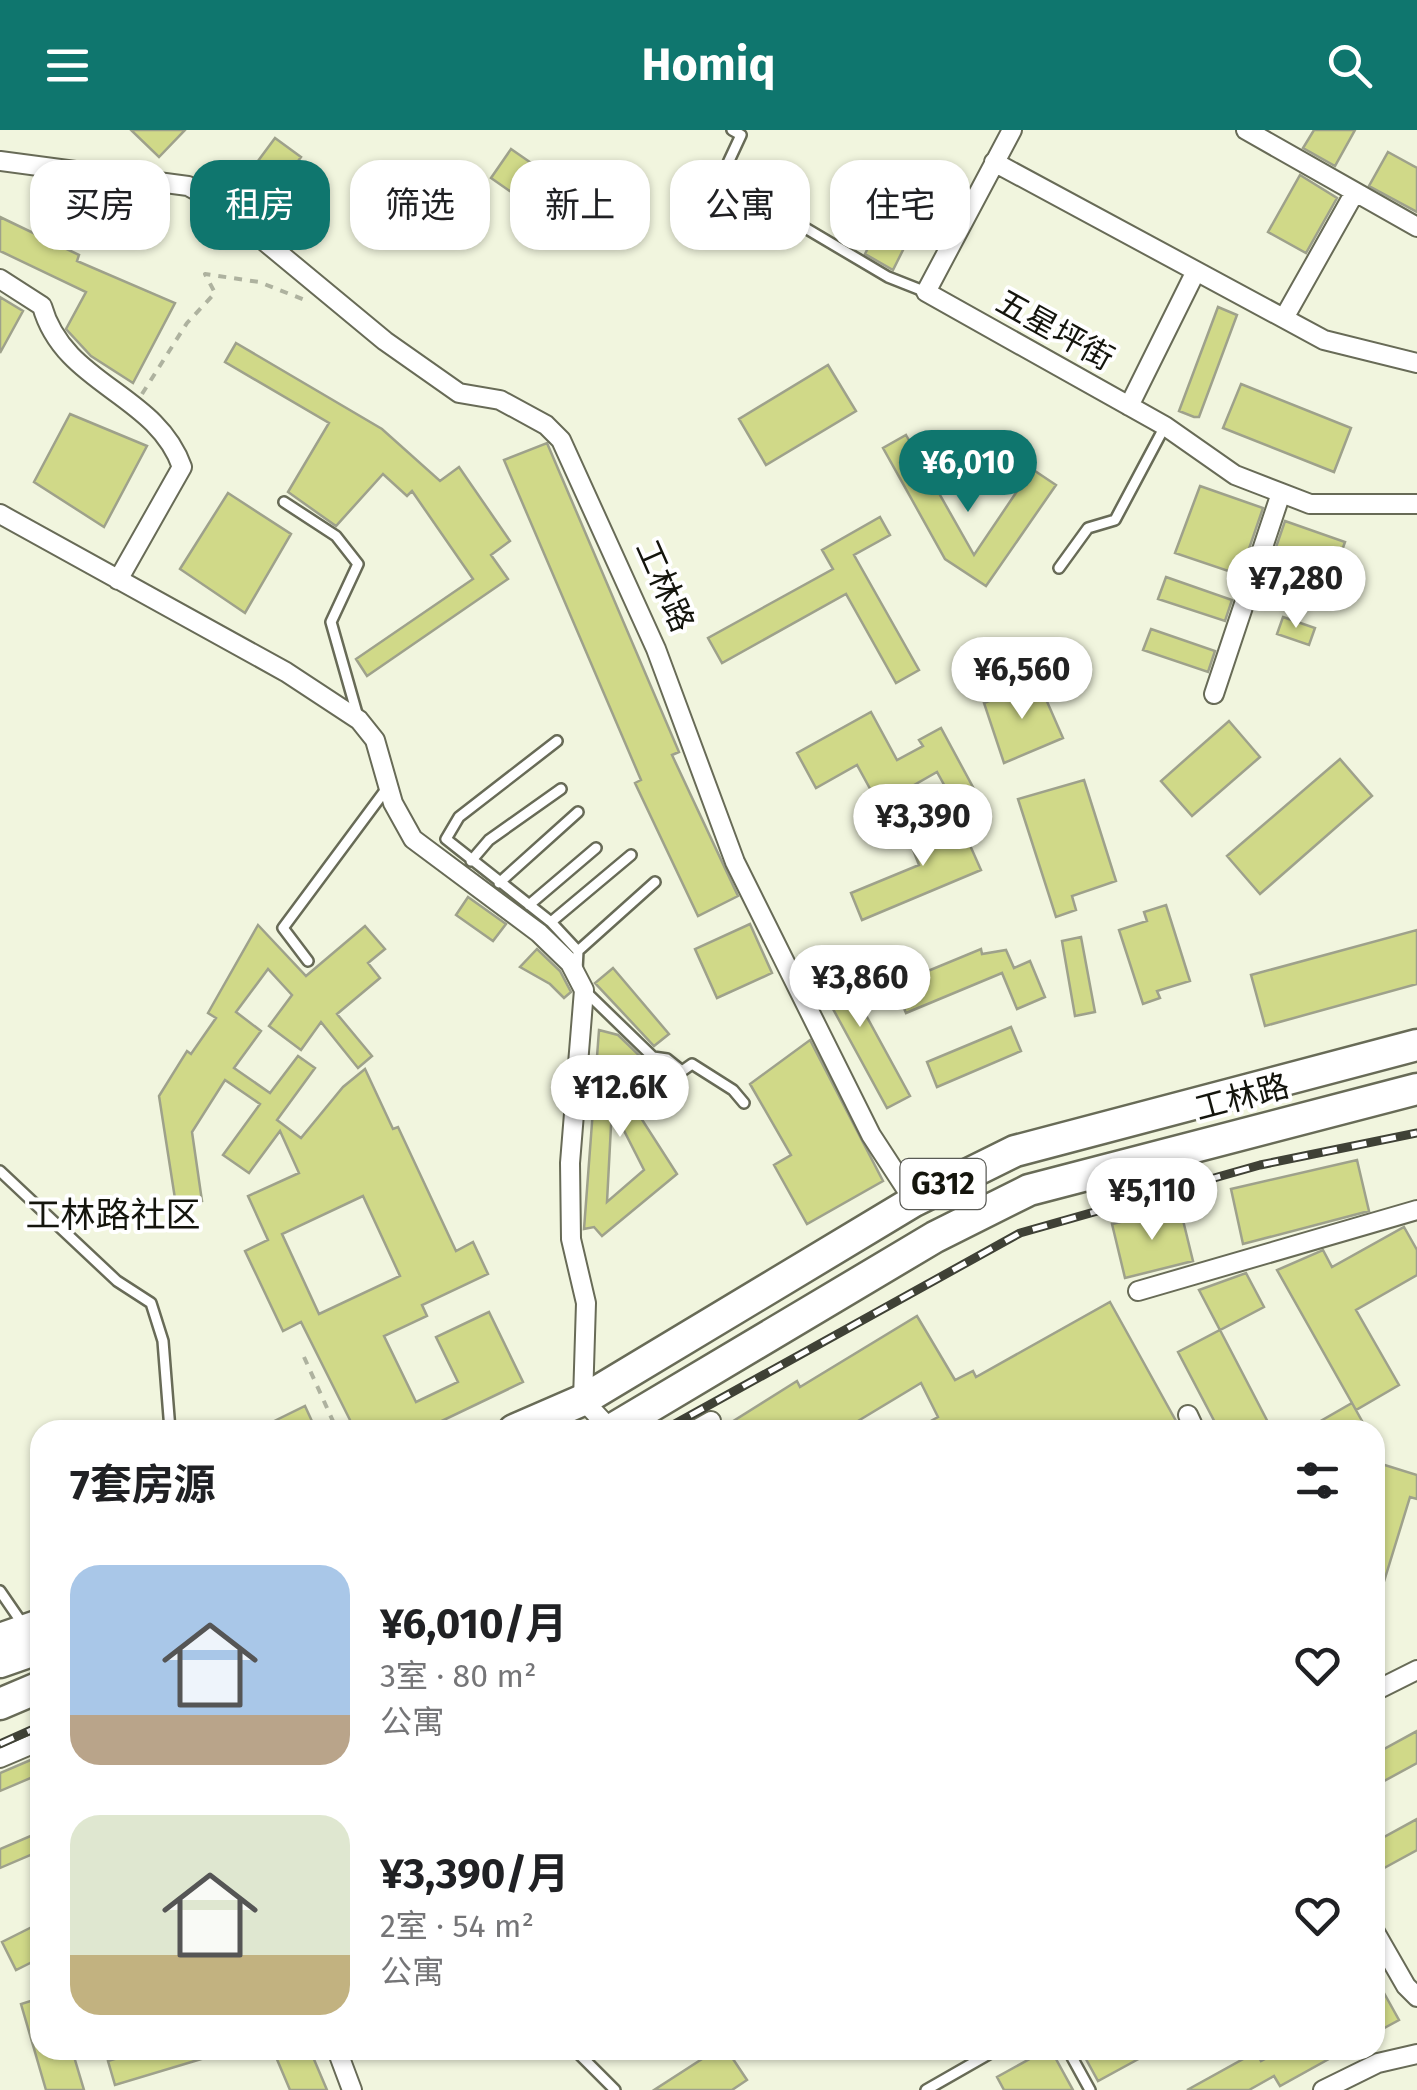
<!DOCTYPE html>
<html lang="zh">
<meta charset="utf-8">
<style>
:root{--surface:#fff;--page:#f6f6f6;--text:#202124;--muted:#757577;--accent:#0f766e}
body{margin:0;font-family:"Fira Sans","Noto Sans SC",sans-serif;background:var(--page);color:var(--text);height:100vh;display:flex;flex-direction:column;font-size:38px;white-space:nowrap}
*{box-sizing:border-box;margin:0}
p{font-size:32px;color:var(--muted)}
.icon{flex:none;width:55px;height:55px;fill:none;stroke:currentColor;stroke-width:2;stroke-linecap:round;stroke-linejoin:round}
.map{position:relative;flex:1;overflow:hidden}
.drawer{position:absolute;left:30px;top:1290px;width:1355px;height:640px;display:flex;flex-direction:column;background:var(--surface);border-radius:30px;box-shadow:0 2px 8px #0004}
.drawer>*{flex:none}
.banner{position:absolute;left:30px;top:30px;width:1358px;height:90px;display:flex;gap:20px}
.price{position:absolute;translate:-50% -85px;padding:0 22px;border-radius:35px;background:#fff;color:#222;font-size:32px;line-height:65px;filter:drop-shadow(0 2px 5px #0008)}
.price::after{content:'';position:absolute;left:50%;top:60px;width:30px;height:22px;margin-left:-15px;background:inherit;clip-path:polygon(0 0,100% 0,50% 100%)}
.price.active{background:var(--accent);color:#fff}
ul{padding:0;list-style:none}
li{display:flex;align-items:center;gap:30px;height:250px;padding:0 40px}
li span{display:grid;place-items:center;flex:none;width:280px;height:200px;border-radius:30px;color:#555}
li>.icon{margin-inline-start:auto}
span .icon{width:120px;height:120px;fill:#fffc;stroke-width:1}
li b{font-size:42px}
h2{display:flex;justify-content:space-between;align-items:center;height:120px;padding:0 40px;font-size:42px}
.pill{padding:0 35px;border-radius:30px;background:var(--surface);box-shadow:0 2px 8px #0004;font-size:35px;line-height:90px}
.pill.active{background:var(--accent);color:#fff}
header{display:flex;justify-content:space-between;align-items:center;height:130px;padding:0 40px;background:var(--accent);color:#fff;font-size:45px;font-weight:700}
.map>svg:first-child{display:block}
.building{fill:#d0d988;stroke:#9ea18b;stroke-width:2.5;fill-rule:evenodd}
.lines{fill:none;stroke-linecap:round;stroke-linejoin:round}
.service-casing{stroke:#686b57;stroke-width:14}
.minor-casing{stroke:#686b57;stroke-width:22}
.trunk-casing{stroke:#686b57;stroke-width:35}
.path{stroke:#aeb29f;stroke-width:4;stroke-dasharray:8 8;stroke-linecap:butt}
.service{stroke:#fff;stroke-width:9}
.minor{stroke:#fff;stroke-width:18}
.trunk{stroke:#fff;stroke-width:30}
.rail-casing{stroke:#3f4136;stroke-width:9}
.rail{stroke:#fff;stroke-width:5;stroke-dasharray:15;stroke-linecap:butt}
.labels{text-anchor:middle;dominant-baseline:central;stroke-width:8;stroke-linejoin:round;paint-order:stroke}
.shield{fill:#fff;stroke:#5a5b56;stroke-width:2.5}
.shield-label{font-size:30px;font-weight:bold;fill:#14150d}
.street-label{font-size:32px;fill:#14150d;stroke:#fff}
.neighbourhood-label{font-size:35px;fill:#14150d;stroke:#fff}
</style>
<header><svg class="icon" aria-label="menu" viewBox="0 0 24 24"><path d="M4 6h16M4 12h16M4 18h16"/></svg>Homiq<svg class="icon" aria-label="search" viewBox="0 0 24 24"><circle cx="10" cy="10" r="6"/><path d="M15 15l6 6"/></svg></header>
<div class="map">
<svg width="1417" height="1960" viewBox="0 0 1417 1960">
<rect width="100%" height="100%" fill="#f1f5de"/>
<path class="building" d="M131,0H185L159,27Z
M1314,0H1355L1335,36L1303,18Z
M275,8L301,27L259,85L232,66Z
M511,19L589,73L569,102L491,48Z
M1388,22L1417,38V82L1369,56Z
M1300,45L1337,68L1306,123L1268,102Z
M888,78L917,92L893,140L865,124Z
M0,87L79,125L77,131L175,173L133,253L91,226L66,199L86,162L0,121Z
M0,167L23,181L0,223Z
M1218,177L1237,185L1199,287H1194L1179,281Z
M236,213L382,299L440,351L459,337L510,411L491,425L508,449L367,546L356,529L473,449L412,361L407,366L383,344L336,396L288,362L329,293L225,232Z
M828,235L856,281L766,335L739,289Z
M1241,254L1351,298L1334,342L1223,298Z
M70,284L147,316L104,397L34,352Z
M906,305L974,425L1032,339L1056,355L986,456L945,429L883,318Z
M547,313L679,622L672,625L738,766L698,786L635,653L641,650L504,330Z
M1200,356L1263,378L1240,445L1175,423Z
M228,363L291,404L245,483L180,439Z
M880,387L890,405L854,425L919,540L896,553L846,464L722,533L708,508L833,439L822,420Z
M1285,391L1345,412L1323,474L1291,463L1302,433L1274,423Z
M1166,447L1232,470L1225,491L1158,469Z
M1283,487L1315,498L1309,515L1277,504Z
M1151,499L1215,521L1208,542L1143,520Z
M1038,551L1063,608L1004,633L984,573Z
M871,582L897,630L923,616L919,610L941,598L974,659L953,671L937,642L879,675L857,635L816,658L797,623Z
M1229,591L1260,627L1192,686L1161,651Z
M1340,629L1372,666L1260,764L1227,726Z
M1084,650L1116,751L1072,766L1076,780L1056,787L1018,669Z
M957,686L981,740L862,790L851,763L919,735L908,707Z
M468,767L506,794L493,811L456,785Z
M1166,775L1190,851L1157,861L1160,868L1143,874L1119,800L1147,791L1144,782Z
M750,794L772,843L717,868L695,819Z
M258,795L306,846L365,796L385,819L368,833L380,848L337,884L372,926L358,938L321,892L301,920L269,896L292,865L268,839L236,882L261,901L234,938L270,963L298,926L315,938L277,990L301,1008L343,957L365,939L393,999L398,997L456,1121L473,1112L488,1144L422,1175L427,1186L384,1206L416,1272L458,1252L436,1207L489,1182L523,1252L423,1300H355L301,1192L283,1201L245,1121L268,1110L248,1066L299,1043L280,1001L249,1043L223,1025L260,974L225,950L192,1002L202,1071L176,1075L159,966L187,921L191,924L216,888L208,883ZM363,1066L400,1146L319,1184L282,1104Z
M1417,800V854L1265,896L1251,845Z
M1081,807L1095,882L1075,886L1062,811Z
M537,819L560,841L571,862L564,868L550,854L520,837Z
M981,819L982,824L1006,820L1014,838L1030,831L1045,867L1017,879L1002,843L906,883L894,855Z
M832,823L910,966L887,978L809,835Z
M613,838L669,904L654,916L595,853Z
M1011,897L1021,921L937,957L927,932Z
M599,900L618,905L644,930L639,985L677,1044L602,1106L594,1097L584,1099ZM612,977L644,1040L607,1072Z
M810,910L883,1051L807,1094L774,1035L791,1025L750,954Z
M1357,1030L1369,1081L1243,1114L1231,1059Z
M1180,1078L1193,1131L1125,1148L1112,1094Z
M1404,1097L1417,1120V1145L1356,1180L1399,1255L1356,1280L1277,1140L1323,1120L1332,1137Z
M1246,1143L1264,1177L1220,1200L1199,1160Z
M1110,1172L1181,1300H914L938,1287L921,1253L843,1300H719L797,1251L800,1257L917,1186L955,1250L973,1241L976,1247Z
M1220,1200L1272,1300H1219L1178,1222Z
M1352,1273L1367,1300H1305Z
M305,1276L316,1300H256Z
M1375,1332L1417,1345V1369L1410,1367L1378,1471Z
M1417,1601V1633L1375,1656V1624Z
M40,1626V1644L0,1661V1643Z
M1417,1689V1720L1375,1743V1712Z
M40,1702V1721L0,1738V1719Z
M40,1793V1828L16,1840L2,1812Z
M1384,1863L1399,1890L1375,1903V1868Z
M40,1868V1920H72L84,1960H46L21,1874Z
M144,1920H218V1924L115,1955L108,1931Z
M273,1920H310L327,1960H290Z
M716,1920H727L747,1950L732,1960H654Z
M1046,1920H1051L1073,1960H1004L997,1947Z
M1081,1920H1155L1098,1951Z
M1281,1920H1345L1280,1956L1274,1946L1249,1960H1187L1256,1922L1261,1931Z"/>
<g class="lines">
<g class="service-casing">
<path id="service" d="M732,0L741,5L721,48L888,147L926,162
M284,372L336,406L358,434L331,492L358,587
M1059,438L1088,398L1115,390L1165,296
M557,611L459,687L446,709L551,792L578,821L577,840
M471,731L489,710L561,659
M499,753L578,682
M529,775L596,718
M551,792L631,725
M578,821L655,752
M308,831L283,798L387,658
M584,860L653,927L647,983
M653,927L667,929L682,941L692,934L733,960L744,973
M0,1041L117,1151L151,1173L163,1211L170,1300
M0,1461L22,1493
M575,1920L615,1960
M1068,1920L1090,1960
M926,1960L996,1920"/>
</g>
<g class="minor-casing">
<path id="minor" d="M1012,0L926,162L1165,296L1235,345L1310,374H1417
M1246,0L1417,97
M0,31L188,56L216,71L385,211L459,263L500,270L546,295L561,310L656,519L735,732L871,1005L914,1071
M994,32L1324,210L1417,233
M0,149L42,176C64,255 156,263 182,337L118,450
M1284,188L1355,62
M1129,276L1196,141
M0,384L286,542L359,590L375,610L393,673L413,709L539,803L570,833L584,860L570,1033L571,1109L586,1173L583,1270L611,1300
M1214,564L1281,363
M1138,1161L1417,1080
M1188,1285L1195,1300
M695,1300L711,1291
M1375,1561L1417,1540
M0,1628L40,1611
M1375,1802L1406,1856L1417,1867
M337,1920L352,1960
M1323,1960L1378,1933L1417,1924"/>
</g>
<g class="trunk-casing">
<path id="trunk" d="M514,1300L583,1270L914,1071L1015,1021L1417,915
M611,1300L935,1107L1029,1060L1417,959
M0,1509L40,1495
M0,1532L40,1518
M0,1574L40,1557"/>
</g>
<path class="path" d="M142,264L187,193L215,163L205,144L259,152L310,172
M304,1227L337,1300"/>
<use href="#service" class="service"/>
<use href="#minor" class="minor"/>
<use href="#trunk" class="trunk"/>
<g class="rail-casing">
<path id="rail" d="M664,1300L1020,1103L1260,1035L1417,1003
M0,1614L40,1596"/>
</g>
<use href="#rail" class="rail"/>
</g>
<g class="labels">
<rect class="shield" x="900.5" y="1029" width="85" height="50" rx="8"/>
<g class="shield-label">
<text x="943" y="1054">G312</text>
</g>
<g class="street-label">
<text transform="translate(1055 200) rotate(29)">五星坪街</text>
<text transform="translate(665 456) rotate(66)">工林路</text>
<text transform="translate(1242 967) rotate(-15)">工林路</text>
</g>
<g class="neighbourhood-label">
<text x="113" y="1085">工林路社区</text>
</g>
</g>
</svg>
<b class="price active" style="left:968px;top:385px">¥6,010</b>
<b class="price" style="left:1296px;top:501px">¥7,280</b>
<b class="price" style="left:1022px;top:592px">¥6,560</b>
<b class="price" style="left:923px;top:739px">¥3,390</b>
<b class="price" style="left:860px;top:900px">¥3,860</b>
<b class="price" style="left:620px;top:1010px">¥12.6K</b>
<b class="price" style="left:1152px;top:1113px">¥5,110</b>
<div class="banner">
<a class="pill">买房</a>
<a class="pill active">租房</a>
<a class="pill">筛选</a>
<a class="pill">新上</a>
<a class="pill">公寓</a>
<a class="pill">住宅</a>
</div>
<section class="drawer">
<h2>7套房源<svg class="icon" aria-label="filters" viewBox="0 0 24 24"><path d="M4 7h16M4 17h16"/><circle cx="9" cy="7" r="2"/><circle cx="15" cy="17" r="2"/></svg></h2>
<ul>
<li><span style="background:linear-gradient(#a9c7e8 75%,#b9a48a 0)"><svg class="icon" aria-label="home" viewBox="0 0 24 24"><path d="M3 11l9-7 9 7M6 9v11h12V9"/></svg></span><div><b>¥6,010/月</b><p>3室 · 80 m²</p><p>公寓</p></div><svg class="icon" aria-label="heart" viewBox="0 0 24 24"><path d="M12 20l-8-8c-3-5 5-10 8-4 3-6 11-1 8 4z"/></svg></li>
<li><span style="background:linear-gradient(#dfe7d0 70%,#c2b280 0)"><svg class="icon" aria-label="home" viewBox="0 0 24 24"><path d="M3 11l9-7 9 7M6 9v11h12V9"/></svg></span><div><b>¥3,390/月</b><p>2室 · 54 m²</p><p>公寓</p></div><svg class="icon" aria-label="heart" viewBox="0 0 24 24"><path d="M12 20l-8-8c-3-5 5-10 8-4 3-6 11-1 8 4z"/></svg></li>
</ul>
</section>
</div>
